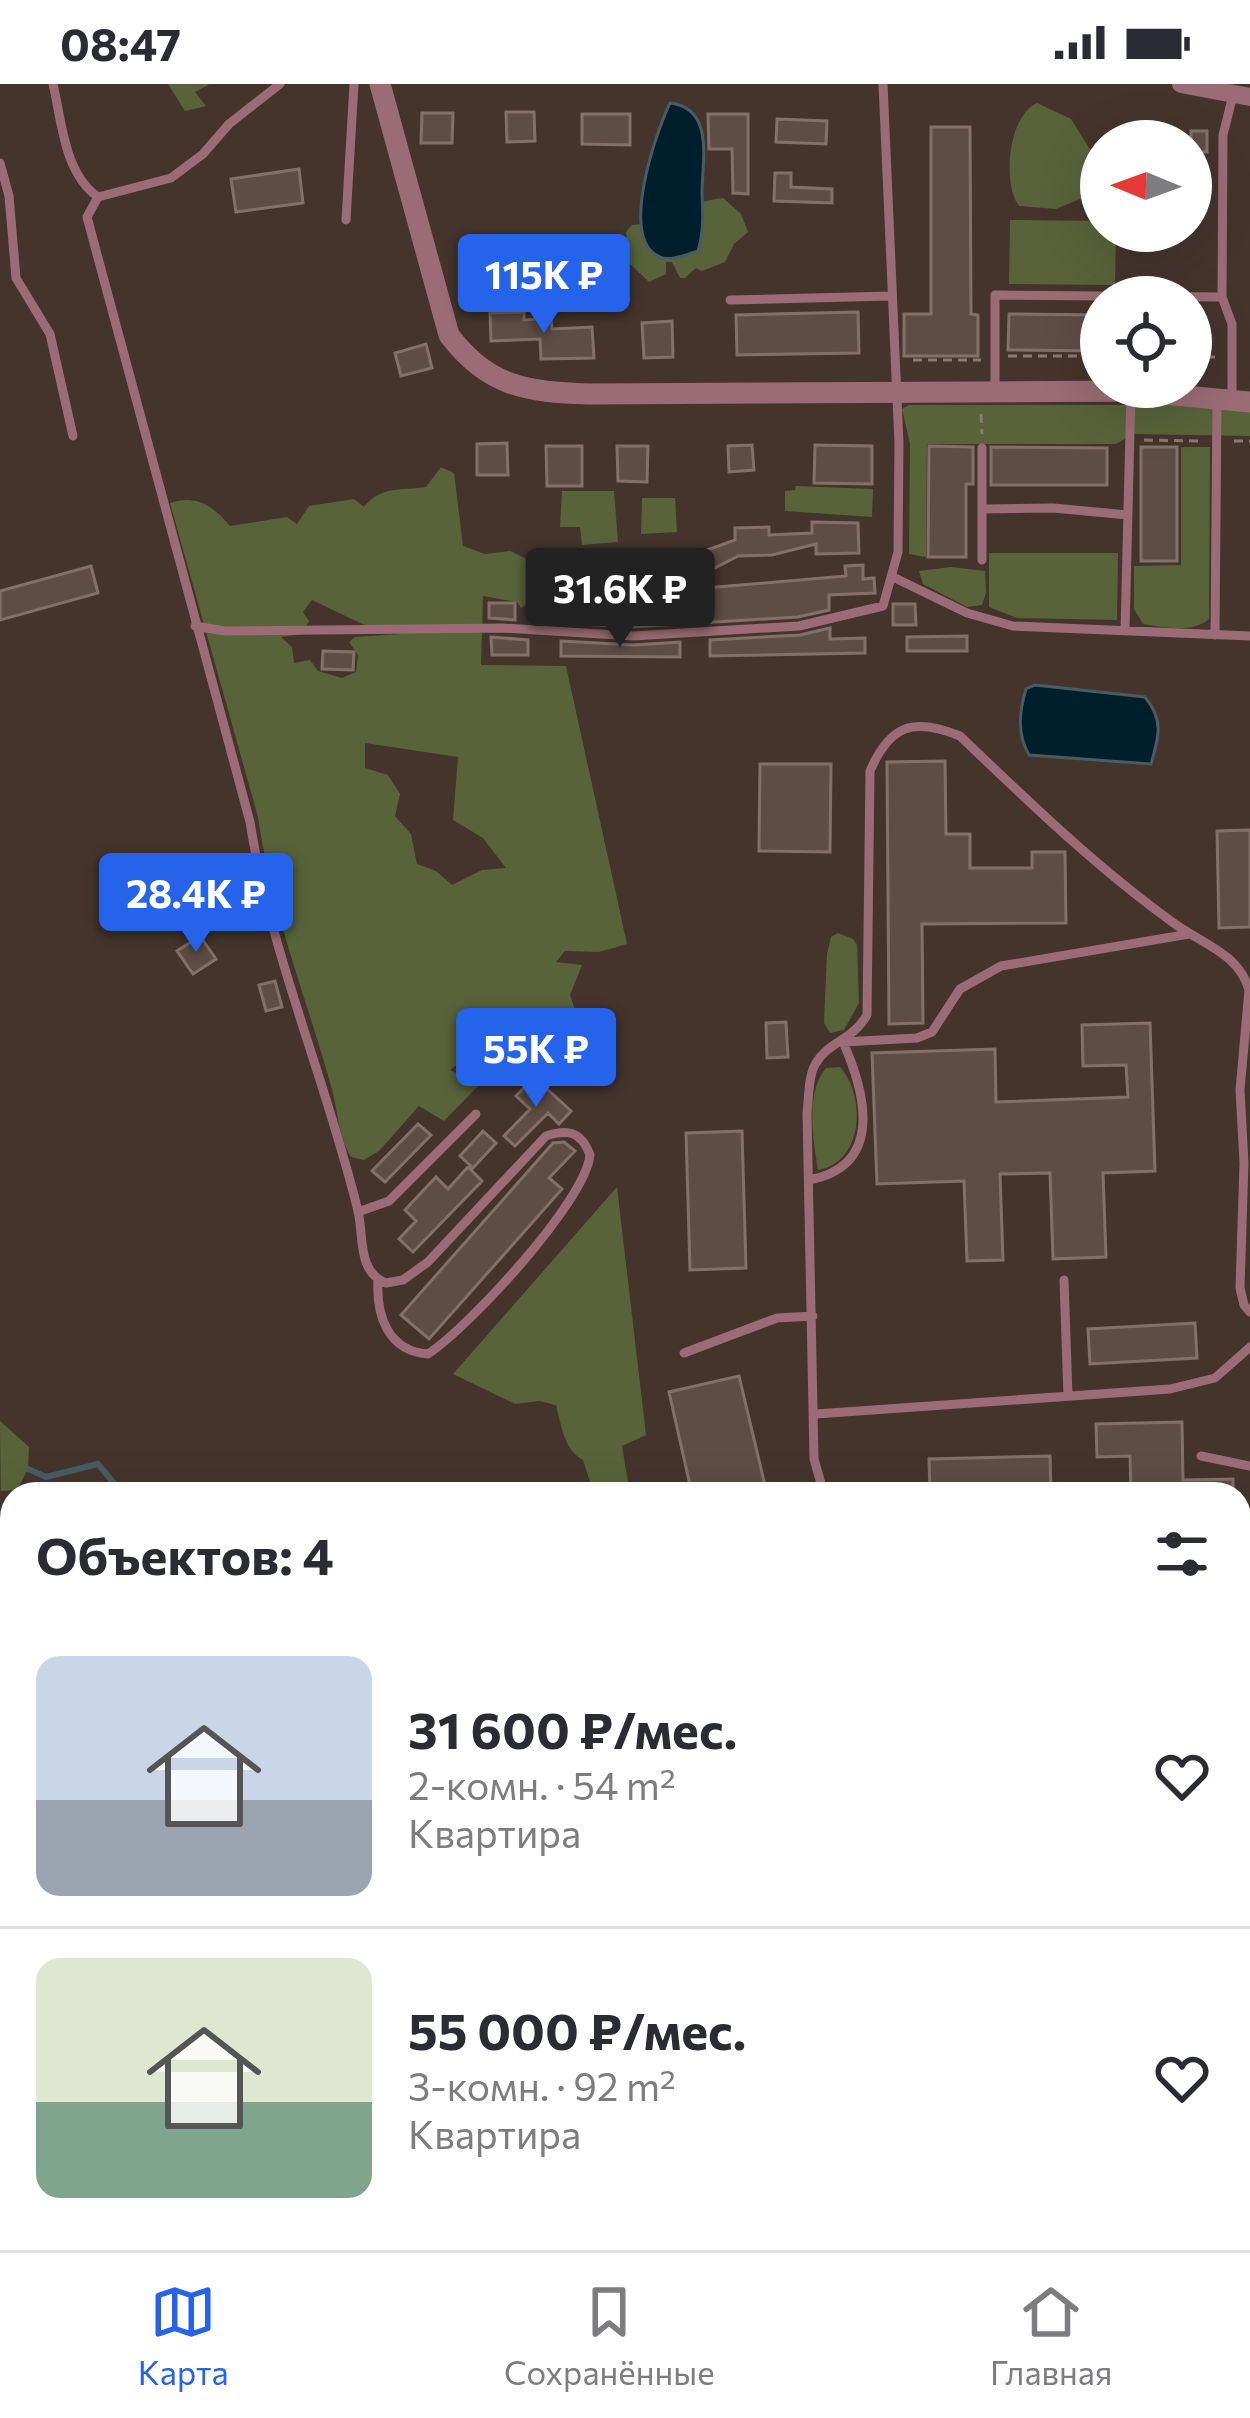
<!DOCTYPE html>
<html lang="ru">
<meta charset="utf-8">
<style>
:root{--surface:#fff;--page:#f7f7f7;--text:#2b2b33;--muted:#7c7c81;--line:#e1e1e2;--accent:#2563eb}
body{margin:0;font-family:Commissioner,sans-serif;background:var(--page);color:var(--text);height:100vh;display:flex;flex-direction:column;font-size:45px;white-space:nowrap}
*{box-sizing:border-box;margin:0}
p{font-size:39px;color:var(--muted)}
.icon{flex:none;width:66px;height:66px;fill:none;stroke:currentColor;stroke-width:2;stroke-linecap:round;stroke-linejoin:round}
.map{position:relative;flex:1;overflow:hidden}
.side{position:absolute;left:0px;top:1398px;width:1251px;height:768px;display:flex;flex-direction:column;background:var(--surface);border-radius:36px 36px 0 0;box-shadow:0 12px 48px #0002}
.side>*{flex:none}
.needle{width:78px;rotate:271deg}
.buttons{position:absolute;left:1080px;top:36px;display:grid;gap:24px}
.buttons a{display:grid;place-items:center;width:132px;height:132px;border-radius:50%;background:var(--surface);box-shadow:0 12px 48px #0002;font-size:60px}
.price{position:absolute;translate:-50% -102px;padding:0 27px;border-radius:12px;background:var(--accent);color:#fff;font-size:39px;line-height:78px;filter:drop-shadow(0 3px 6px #0008)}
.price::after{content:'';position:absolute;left:50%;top:72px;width:36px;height:27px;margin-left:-18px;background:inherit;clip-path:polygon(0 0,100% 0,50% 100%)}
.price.selected{background:#222;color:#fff}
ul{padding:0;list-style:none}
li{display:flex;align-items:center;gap:36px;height:300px;padding:0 36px}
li+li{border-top:3px solid var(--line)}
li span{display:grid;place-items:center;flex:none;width:336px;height:240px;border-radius:24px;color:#555}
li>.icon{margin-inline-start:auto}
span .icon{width:144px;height:144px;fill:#fffc;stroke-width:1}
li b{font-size:51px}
h2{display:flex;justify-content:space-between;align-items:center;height:144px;padding:0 36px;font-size:51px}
.status{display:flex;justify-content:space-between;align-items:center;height:84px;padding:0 60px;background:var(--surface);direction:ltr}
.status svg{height:33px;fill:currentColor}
.dock{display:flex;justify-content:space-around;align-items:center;height:168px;border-top:3px solid var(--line);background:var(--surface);font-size:33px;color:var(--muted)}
.dock a{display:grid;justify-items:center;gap:6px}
.dock .selected{color:var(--accent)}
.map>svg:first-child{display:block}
.green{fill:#58633a;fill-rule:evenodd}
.water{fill:#001f2d;stroke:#495b64;stroke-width:3}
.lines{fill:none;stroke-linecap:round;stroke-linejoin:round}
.stream{stroke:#495b64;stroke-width:6}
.building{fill:#5e4d45;stroke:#837169;stroke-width:3}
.path{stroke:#877a73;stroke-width:3;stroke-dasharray:9 6;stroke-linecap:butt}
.service{stroke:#9b6c75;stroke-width:9}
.minor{stroke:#9b6c75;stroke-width:18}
.tertiary{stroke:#9b6c75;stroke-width:21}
.rail{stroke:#aa9d97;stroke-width:6;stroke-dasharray:21 21;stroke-linecap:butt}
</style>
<div class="status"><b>08:47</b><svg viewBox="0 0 49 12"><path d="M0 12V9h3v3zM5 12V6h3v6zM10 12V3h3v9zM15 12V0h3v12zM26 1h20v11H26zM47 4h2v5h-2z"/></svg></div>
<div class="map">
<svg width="1250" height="2166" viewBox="0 0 1250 2166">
<rect width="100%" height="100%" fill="#44342c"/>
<path class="green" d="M168,0H210L195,8L206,22L185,27Z
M1037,19L1071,35L1101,83L1099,107L1056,125L1019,122C1002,99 1008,32 1037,19Z
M723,114L741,130L748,148L734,160L725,178L702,187L696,184L685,194H680L672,178H666V190L649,198L629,179L626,148L632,141C666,140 689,117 723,114Z
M1010,136L1101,137V147H1116L1115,201L1009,200Z
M909,321H1183L1250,327V352L1133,350L1116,360H927L926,473L909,470L910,360L902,325Z
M1181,363H1210L1209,535C1192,550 1163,543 1143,540L1134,525V482L1181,481Z
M441,383L454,389L463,462L485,470L510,467L529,476L537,513L521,524L517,518L483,512L481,581L566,582L627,860L599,868L565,867L556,878L582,881L570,911L586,957L587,988L550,997L522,971L518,934L450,986L480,1000L444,1037L419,1022L379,1067L364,1076L351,1073C338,1052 338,1026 331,1002C306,912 271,826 258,733L170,419C197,410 213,422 230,442L287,433L297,440L309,422L354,415L364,423C381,401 402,407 426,403ZM312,516L362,540L400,550L355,553L349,558L358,571L356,588L342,594L318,587L310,576L294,579L292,563L281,553L302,550L309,537L303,528ZM365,659L458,673L453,736L483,754L506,784L482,786L452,801L436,787L417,780L411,750L395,732L400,710L388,691L365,684Z
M796,402L873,405L872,433L785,427V407L795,406Z
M562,407H614L618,458L582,461L580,443H560Z
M642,414H675L677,448L641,450Z
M989,469H1118L1117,536L1017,534L989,523Z
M951,483L985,487L986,509L982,521L967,523L923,500L919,487Z
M838,849L853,855L857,861L859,919L844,946L830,949L824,939L827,870L831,853Z
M840,983C866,1012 864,1078 818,1086C813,1055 805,1009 826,984Z
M617,1103L646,1351L622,1362L630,1410H594L583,1376C564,1366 561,1340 556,1321L539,1317L515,1320L453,1290Z
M0,1337L29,1363L28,1385L17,1406L1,1407V1428Z
M1239,1807L1250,1810V1976L1239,1974Z"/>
<path class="water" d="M670,19C715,24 702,78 702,109C703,129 704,147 698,167C687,170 671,178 660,173C618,156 656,48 670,19Z
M1035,601L1145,613C1164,636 1159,653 1151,680L1029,671C1017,650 1019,628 1026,605Z"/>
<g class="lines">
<path class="stream" d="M28,1385L46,1393L98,1380L123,1410"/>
</g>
<path class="building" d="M506,28H534L535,57L507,58Z
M422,29H453L452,59H421Z
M582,30H630V61L582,60Z
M708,30H748V110L733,109L732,65H709Z
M777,35L827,37L826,60L776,58Z
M931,43H970L971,230L978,231V272H904V230H931Z
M1191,47H1207V68H1191Z
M299,85L303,119L236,128L231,95Z
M775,89H791V103L832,105V119L774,117Z
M524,228V236L551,234L552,245L592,243L594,274L541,275L540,255L491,257L490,229Z
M858,228L859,269L737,271L736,231Z
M1009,230L1101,231V267L1008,266Z
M672,237L673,273L644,274L642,239Z
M426,260L432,284L401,292L395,269Z
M507,359L508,391H477V360Z
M752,361L754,386L729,388L728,362Z
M815,361L872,362V400L814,399Z
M546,362H582V402H547Z
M617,362H648L647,398L618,397Z
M929,362L973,363V400H966V473H928Z
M991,363L1107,364V401H991Z
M1141,363H1177V477H1141Z
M812,438L858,439L859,469L816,470V460L772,471L738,472L707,488L684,494L685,500L670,507L846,492L845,482L863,481V495L874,494L875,509L829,511V526L798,533L633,543L561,539L556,491L539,492L538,477L702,468L735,456V444L769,443V451L812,449Z
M91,482L98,509L0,536V507Z
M489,519H515V536L489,534Z
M893,520H915L916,541H893Z
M830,544V555L865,554V569L710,572V556L800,551Z
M967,552V567H907V553Z
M491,553L528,556V571H492Z
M561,557L633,561L680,558V573L561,572Z
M323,567L354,568L353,586L322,585Z
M945,677L946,750H970V784H1032V768H1065L1066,839L922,840L923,939L889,940L887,678Z
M760,680H831L830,768L759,767Z
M1250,746V843L1219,844L1217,747Z
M200,852L216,875L193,890L177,867Z
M275,897L282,923L266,927L259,901Z
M786,938L788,973L767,974L766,939Z
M1150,939L1155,1087L1103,1089L1106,1173L1053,1175L1050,1089L1000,1090L1003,1176L967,1177L964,1097L877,1100L872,969L995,965L996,1018L1128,1013L1126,981L1083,982L1082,941Z
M534,993L571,1027L559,1040L548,1029L515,1062L504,1052L530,1025L516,1012Z
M418,1040L431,1051L385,1098L372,1087Z
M483,1047L496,1059L473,1084L460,1072Z
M742,1047L746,1184L690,1186L686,1049Z
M564,1058L575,1067L549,1094L562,1105L429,1255L401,1231L553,1059Z
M468,1083L482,1097L413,1168L399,1155L416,1137L405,1126L436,1093L448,1105Z
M1195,1239L1197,1274L1090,1280L1088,1245Z
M739,1292L767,1410H692L669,1308Z
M1182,1338L1183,1396L1233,1395V1410H1131L1130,1372L1097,1373L1096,1340Z
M1050,1372L1051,1408L930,1410L929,1375Z"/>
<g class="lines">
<path class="path" d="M1008,272H1101
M1191,273H1219
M913,276H981
M981,330L982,350
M1144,356L1200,357
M1234,357H1250"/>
<path class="service" d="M53,0C62,38 64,89 98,113
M280,0L229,40L203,70L171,94L98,113L87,133L250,738C271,871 326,996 358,1127C364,1152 357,1188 386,1199L403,1196L428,1178L546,1052C568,1045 581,1047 590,1071C585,1118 469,1243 428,1270C388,1267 376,1232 378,1196
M0,79L9,112L16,194L50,250L73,352
M346,136L354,0
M730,216L891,212
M995,307V211L1222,213
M1232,315V240L1222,213L1223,51L1233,11
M982,425L1053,424L1128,431
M982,476V364
M893,493L967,529L1013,542L1250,552
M195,542L225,547L503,544L633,552L799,542L883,522L898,468L899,359L883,0
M1125,547L1131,307
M1215,551L1217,316
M809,1096C884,1082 866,1010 843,958L917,954L932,948L960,905L1001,882L1189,850
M358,1128L389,1117L476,1030
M1064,1196L1068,1312
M684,1269L777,1234L813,1232
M816,1330L1170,1305L1215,1294L1250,1263
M1201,1372L1250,1382
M824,1410L814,1375L807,1029C809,1013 808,992 816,979C828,958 853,956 867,931L870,687C890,641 913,633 960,652C1029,718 1097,784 1175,840C1203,860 1239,870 1249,906L1240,1006L1244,1079L1240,1204L1244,1221L1250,1228"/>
<path class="minor" d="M1181,0L1250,13"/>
<path class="tertiary" d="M380,0L449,251C488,303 527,308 589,310L1131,307L1250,318
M0,2126L12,2130
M99,2154L150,2166"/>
<path class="rail" d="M0,1648L12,1654
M0,1669L12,1673
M1206,2154L1216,2166"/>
</g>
</svg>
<div class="buttons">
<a><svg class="needle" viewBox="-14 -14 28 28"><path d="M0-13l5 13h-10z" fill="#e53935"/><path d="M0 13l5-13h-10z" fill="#7c7c81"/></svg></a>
<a><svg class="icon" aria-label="locate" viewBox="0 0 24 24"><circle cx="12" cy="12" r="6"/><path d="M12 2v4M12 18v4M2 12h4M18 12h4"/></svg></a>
</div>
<b class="price" style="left:544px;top:252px">115K ₽</b>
<b class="price selected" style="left:620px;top:566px">31.6K ₽</b>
<b class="price" style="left:196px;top:871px">28.4K ₽</b>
<b class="price" style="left:536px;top:1026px">55K ₽</b>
<section class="side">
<h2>Объектов: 4<svg class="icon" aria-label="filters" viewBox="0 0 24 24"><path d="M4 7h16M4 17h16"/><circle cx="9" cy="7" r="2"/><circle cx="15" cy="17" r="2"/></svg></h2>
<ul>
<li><span style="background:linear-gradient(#c9d6e8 60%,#9aa5b1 0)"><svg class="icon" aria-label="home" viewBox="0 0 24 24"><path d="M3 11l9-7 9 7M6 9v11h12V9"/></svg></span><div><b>31 600 ₽/мес.</b><p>2-комн. · 54 m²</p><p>Квартира</p></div><svg class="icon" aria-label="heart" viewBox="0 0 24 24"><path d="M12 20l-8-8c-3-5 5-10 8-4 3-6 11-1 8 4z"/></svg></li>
<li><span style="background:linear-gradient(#dfe7d0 60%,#7fa58c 0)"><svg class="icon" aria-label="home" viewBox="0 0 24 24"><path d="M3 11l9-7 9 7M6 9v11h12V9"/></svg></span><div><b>55 000 ₽/мес.</b><p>3-комн. · 92 m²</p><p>Квартира</p></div><svg class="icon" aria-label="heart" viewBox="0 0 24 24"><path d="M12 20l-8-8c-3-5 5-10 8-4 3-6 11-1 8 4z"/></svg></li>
</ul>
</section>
</div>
<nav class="dock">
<a class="selected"><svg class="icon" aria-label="map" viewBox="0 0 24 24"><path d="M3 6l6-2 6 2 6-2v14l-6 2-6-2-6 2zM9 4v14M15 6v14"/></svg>Карта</a>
<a><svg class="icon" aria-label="saved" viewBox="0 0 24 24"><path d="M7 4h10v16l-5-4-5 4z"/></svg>Сохранённые</a>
<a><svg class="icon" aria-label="home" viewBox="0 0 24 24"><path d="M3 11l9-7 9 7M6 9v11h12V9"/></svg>Главная</a>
</nav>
